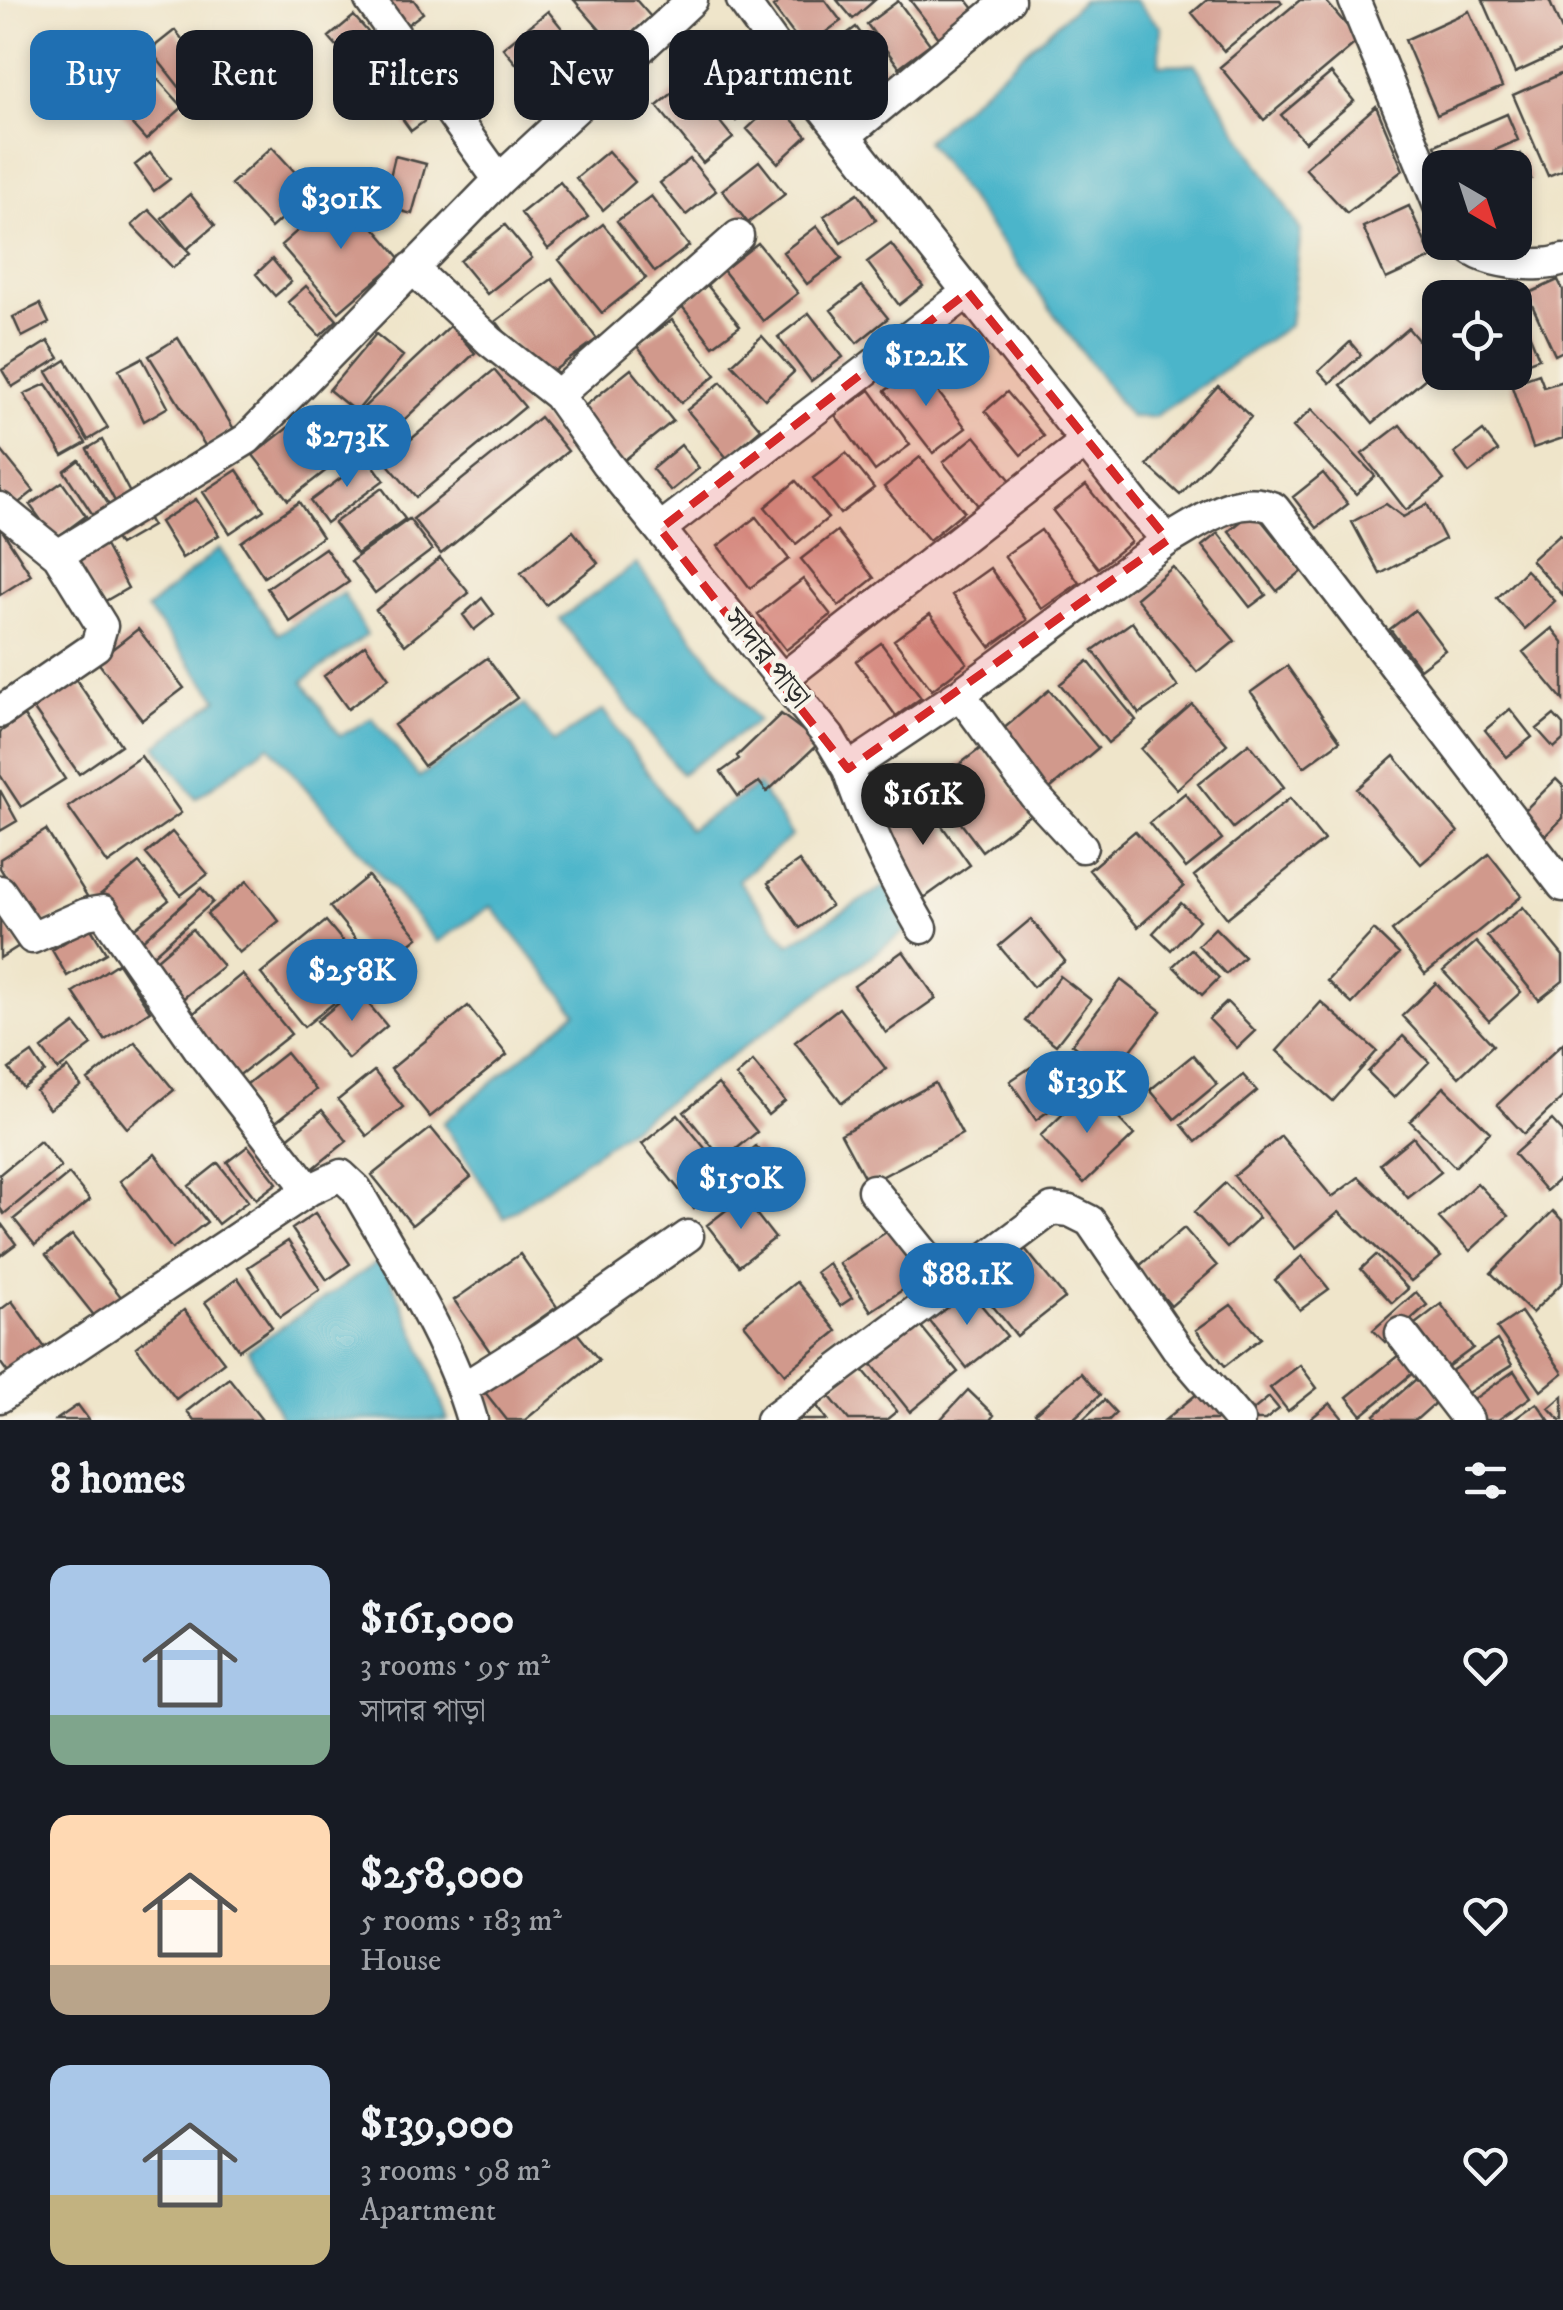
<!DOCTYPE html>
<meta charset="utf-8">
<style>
:root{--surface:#171b24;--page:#242831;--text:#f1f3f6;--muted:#9ea1a6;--accent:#1f6fb2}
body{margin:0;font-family:"IM FELL DW Pica","Noto Serif Bengali",serif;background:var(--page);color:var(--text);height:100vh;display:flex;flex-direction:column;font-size:38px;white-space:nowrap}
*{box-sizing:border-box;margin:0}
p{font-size:32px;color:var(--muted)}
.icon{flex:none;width:55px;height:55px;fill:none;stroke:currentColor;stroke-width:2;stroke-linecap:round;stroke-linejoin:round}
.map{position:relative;height:1420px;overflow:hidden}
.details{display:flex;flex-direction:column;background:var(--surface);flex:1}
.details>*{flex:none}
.top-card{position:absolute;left:30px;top:30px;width:1000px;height:90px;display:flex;gap:20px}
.needle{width:65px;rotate:141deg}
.fabs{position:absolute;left:1422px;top:150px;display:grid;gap:20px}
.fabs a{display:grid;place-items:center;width:110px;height:110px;border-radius:20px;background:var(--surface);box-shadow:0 5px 15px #0003;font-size:50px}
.price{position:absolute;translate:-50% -85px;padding:0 22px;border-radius:35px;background:var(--accent);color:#fff;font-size:32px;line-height:65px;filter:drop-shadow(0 2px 5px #0008)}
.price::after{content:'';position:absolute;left:50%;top:60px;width:30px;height:22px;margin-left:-15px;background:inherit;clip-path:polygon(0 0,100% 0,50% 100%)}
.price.current{background:#222;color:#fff}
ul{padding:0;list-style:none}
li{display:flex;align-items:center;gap:30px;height:250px;padding:0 50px}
li span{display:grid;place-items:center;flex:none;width:280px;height:200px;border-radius:20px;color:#555}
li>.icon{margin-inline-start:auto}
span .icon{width:120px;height:120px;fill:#fffc;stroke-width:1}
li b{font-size:42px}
h2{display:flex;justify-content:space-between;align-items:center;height:120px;padding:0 50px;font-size:42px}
.pill{padding:0 35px;border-radius:20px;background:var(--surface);box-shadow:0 5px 15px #0003;font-size:35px;line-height:90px}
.pill.current{background:var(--accent);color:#fff}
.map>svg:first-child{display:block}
.water{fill:#4cb5ca;stroke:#3c707a;stroke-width:2.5}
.building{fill:#d1998c}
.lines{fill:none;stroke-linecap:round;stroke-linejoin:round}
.minor-casing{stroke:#484743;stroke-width:35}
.minor{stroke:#fff;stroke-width:30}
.marked{fill:#d62828;fill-opacity:0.2;stroke:#d62828;stroke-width:8;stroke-dasharray:20 12;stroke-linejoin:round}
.labels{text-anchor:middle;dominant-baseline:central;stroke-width:8;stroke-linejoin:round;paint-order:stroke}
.street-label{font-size:30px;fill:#2b2b2b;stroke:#f7f3e8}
</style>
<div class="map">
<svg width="1563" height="1420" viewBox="0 0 1563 1420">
<rect width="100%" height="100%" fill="#f7f3e8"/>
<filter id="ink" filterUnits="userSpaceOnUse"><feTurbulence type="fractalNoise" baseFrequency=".01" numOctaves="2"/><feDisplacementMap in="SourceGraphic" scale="20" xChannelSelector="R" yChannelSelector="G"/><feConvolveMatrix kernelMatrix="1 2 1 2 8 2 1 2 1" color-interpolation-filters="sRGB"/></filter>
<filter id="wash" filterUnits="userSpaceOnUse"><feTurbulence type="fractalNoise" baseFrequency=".0048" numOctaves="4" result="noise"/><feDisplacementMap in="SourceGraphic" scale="40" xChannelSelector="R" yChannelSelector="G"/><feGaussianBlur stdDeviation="2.25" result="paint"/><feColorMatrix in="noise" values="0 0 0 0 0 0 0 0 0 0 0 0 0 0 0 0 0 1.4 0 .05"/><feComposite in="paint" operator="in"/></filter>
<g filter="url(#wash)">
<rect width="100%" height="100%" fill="#efe5ca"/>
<path class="water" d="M1083,0H1135L1161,28L1159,65L1195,64L1301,231L1290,325L1154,417H1130L926,141Z
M219,548L278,634L343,593L367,635L303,681L340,736L372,718L419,777L524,705L554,742L603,710L689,830L758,785L792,836L738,880L789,944L885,886L909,929L504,1218L443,1123L576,1012L491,906L437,942L269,745L196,798L156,746L218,699L147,609Z
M636,564L758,721L681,774L560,619Z
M382,1259L419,1341L448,1420H282L248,1350Z"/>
<g id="blocks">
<path class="building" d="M377,0H414L423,13L399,31Z
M574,0H636L651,17L615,47Z
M782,0H825L841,21L804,48L773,7Z
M837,0H875L853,19Z
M910,0H967L978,14L942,42Z
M1207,0H1280L1282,3L1224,51L1192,13Z
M1300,0H1325L1359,40L1264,120L1220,67Z
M1483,0H1549L1563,33V51L1515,73Z
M898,1L930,44L899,67L867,24Z
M548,11L594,68L550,104L503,48Z
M1469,11L1502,87L1437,115L1405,40Z
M354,16L394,62L369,83L329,37Z
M856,27L888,70L864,88L832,45Z
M175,30L217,84L192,103L150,50Z
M733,44L771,92L736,121L698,72Z
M140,60L183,107L146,140L103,92Z
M1331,73L1354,101L1305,142L1281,115Z
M1563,73V170L1548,176L1513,95Z
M687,81L733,138L703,163L657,106Z
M418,94L433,115L411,131L396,110Z
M776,102L807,136L778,163L747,129Z
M1376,106L1403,170L1347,213L1305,168Z
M1507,114L1518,140L1455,168H1445L1435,145Z
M272,147L312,191L271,228L231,184Z
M608,151L635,182L603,210L576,178Z
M150,153L170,179L154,191L135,165Z
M1521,154L1531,179L1515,186V168H1491Z
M395,156L426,164L412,214L383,206Z
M690,159L716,191L686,215L660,183Z
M759,161L785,194L748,223L722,190Z
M560,182L588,217L548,249L521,213Z
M343,191L401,259L339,312L281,245Z
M858,193L876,220L841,243L824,216Z
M190,194L215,225L187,249L162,218Z
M651,196L689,246L655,272L617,221Z
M1409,206L1432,258L1386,279L1363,227Z
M149,210L190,253L173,268L132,225Z
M603,224L646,278L602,313L559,260Z
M505,225L532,258L487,294L460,261Z
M817,226L842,258L807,284L783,252Z
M758,243L798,293L763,321L723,270Z
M891,244L923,286L899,305L867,262Z
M272,259L291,282L275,296L256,274Z
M552,279L597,339L541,380L496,321Z
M1558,280L1563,290V351L1555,355L1527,294Z
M707,285L740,326L713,346L681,305Z
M306,286L337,320L320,336L288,302Z
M862,286L888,318L857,343L831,310Z
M1515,299L1539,358L1515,367Z
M40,304L49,323L22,337L13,317Z
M809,313L843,357L811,381L778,337Z
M672,320L716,375L681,403L637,346Z
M450,326L475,353L388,435L362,409Z
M1408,328L1440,366L1373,423L1341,385Z
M376,334L403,356L356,412L329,390Z
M762,336L794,372L765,399L732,364Z
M178,338L234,429L206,447L149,356Z
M48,341L59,358L12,387L2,370Z
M1350,342L1361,355L1330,383L1319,371Z
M142,358L168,407L144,421L119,370Z
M66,360L108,428L88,440L47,372Z
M918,366L966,428L933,453L885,391Z
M631,369L673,421L617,466L575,414Z
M494,370L525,407L416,497L385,461Z
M1539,374L1544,387L1563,381V438L1533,448L1511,384Z
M721,382L761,429L727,458L687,410Z
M46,384L86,443L63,456L24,394Z
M1218,386L1251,417L1180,495L1147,465Z
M870,390L910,445L875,471L835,415Z
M1007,392L1044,436L1021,455L985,411Z
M342,407L366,439L334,463L310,431Z
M1312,409L1375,476L1356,494L1293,427Z
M540,417L568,451L441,554L413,519Z
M294,423L328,469L288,500L253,455Z
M1400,425L1444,480L1406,510L1362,454Z
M1483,431L1498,451L1469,473L1454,453Z
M975,436L1012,482L980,508L943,462Z
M102,440L132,497L117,505L87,449Z
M681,445L699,468L671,491L652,469Z
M0,449L34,491L11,509L0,495Z
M846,453L874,488L840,514L813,478Z
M920,457L964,511L929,540L884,487Z
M368,458L384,480L326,523L310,501Z
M79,460L111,508L95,518L64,471Z
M237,470L264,510L230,533L203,492Z
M1323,473L1348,504L1317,528L1293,497Z
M796,481L828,518L796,544L765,507Z
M62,482L86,516L55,539L30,505Z
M1086,485L1131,542L1098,568L1053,511Z
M382,488L405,519L357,554L334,523Z
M196,499L219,535L182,558L160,522Z
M299,502L322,537L264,577L241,542Z
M1386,504L1403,517L1427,504L1445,539L1380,574L1352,522Z
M1254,511L1302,571L1277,591L1229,531Z
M144,513L152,526L119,545L112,533Z
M756,517L789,559L750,588L718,546Z
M409,519L432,550L375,593L351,561Z
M0,527L31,575L0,595Z
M1041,530L1079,583L1042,609L1004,556Z
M573,531L598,563L546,605L521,573Z
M837,531L874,578L839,606L801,559Z
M1218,533L1266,595L1250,607L1202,546Z
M1560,534L1563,537V595L1531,560Z
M104,544L128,588L100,604L74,560Z
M325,548L349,582L290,622L267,588Z
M440,558L469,593L405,645L376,610Z
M1173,567L1235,641L1197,672L1136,598Z
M990,568L1027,620L990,647L952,595Z
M1526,570L1555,601L1525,629L1497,598Z
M803,579L831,615L786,650L758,614Z
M482,598L494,614L474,630L463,615Z
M1415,610L1445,650L1420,669L1390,629Z
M930,614L967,663L932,690L894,640Z
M1132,622L1178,687L1139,714L1093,650Z
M1552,628L1563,642V700L1523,652Z
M138,629L184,688L142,720L97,661Z
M881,643L921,698L896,716L856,661Z
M365,645L389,678L348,709L324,676Z
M487,658L517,698L424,766L394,725Z
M1088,661L1136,720L1108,743L1060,684Z
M1287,666L1340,741L1304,767L1251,692Z
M75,678L121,745L79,774L33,708Z
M1049,690L1098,748L1044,794L995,736Z
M1192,704L1227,744L1177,789L1141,749Z
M1510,709L1532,737L1507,757L1485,730Z
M781,714L819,743L767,792L759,782L738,796L721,772L739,759L737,756Z
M1554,715L1563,725V740L1554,748L1537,729Z
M24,716L65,779L21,807L0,775V732Z
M1249,743L1284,787L1233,828L1198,784Z
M981,748L1031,814L982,851L932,785Z
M141,756L181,813L108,864L68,807Z
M1394,756L1458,832L1421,864L1357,789Z
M1556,779L1563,786V818L1545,836L1522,813Z
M0,790L17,821L0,831Z
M1185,793L1222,839L1186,868L1149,823Z
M922,798L970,865L924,898L876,831Z
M1290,798L1324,840L1227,918L1194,876Z
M46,830L87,896L37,927L0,868V859Z
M1135,831L1184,887L1138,927L1089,870Z
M172,832L208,874L181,895L146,854Z
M1489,854L1522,896L1425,974L1392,931Z
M799,861L831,906L800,928L768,883Z
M139,863L169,900L126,935L96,898Z
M368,876L418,937L379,968L330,907Z
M247,881L279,921L239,953L207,914Z
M201,888L213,902L153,955L141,942Z
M1181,903L1199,920L1171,950L1153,933Z
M1523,907L1563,956V981L1539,1000L1487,936Z
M0,914L19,946L0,958Z
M1031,919L1065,961L1033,987L999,946Z
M326,921L370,974L304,1027L261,974Z
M90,927L106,953L67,976L52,950Z
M1215,928L1244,957L1226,974L1198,945Z
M192,929L223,966L180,1001L150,965Z
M1374,930L1399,954L1352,1004L1327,981Z
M1476,942L1521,992L1489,1021L1443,971Z
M1191,949L1219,978L1202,995L1173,966Z
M903,951L936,998L886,1033L854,986Z
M118,963L150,1011L105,1040L73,992Z
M242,974L291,1034L237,1077L189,1017Z
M1060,976L1091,1000L1056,1045L1025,1021Z
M1121,980L1161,1011L1112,1075L1072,1044Z
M1436,983L1493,1045L1459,1077L1402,1016Z
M356,989L387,1026L348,1059L317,1021Z
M1227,1002L1255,1031L1237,1048L1209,1019Z
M1321,1002L1377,1051L1333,1101L1277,1051Z
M468,1006L507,1055L430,1117L391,1069Z
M839,1008L886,1069L842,1103L795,1042Z
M75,1024L92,1045L58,1070L42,1049Z
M1403,1036L1429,1062L1394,1098L1368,1072Z
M135,1042L174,1090L127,1128L88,1080Z
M1563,1043V1097L1524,1134L1497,1105Z
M32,1053L45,1072L23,1088L9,1069Z
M286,1053L316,1090L272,1125L242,1088Z
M1193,1055L1217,1084L1175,1119L1150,1090Z
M753,1061L785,1101L768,1115L736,1076Z
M1031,1067L1057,1105L1036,1120L1010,1081Z
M68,1068L81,1086L49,1109L36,1091Z
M374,1071L403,1107L367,1136L338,1100Z
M1243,1075L1257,1091L1196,1142L1182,1125Z
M935,1083L962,1134L868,1184L841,1134Z
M718,1084L757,1132L723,1160L684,1112Z
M1444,1087L1490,1132L1455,1167L1410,1121Z
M1090,1088L1134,1135L1084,1183L1040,1136Z
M322,1110L347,1141L310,1171L285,1140Z
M678,1115L730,1179L694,1208L642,1144Z
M1552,1120L1563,1132V1176L1546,1191L1514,1154Z
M431,1128L471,1177L412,1225L372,1175Z
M1281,1136L1332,1197L1359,1177L1441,1257L1411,1281L1339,1212L1295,1249L1234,1176Z
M1413,1137L1441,1172L1408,1198L1380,1164Z
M40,1141L61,1167L4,1214L0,1208V1174Z
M248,1146L277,1183L256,1199L227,1162Z
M756,1146L780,1173L763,1187L740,1160Z
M155,1154L207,1222L172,1249L120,1181Z
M218,1163L248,1201L218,1224L189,1186Z
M69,1174L90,1200L35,1245L14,1219Z
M1225,1183L1259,1218L1227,1248L1194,1212Z
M1477,1183L1508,1216L1470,1251L1439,1218Z
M743,1197L775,1238L739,1266L707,1225Z
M1553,1211L1563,1221V1282L1532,1313L1491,1273Z
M315,1213L350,1264L327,1280L292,1229Z
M0,1222L16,1244L0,1256Z
M1184,1228L1217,1266L1171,1306L1138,1267Z
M891,1229L922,1277L871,1311L839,1263Z
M72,1235L122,1298L96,1318L46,1255Z
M288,1241L320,1290L280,1317L248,1267Z
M1022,1245L1065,1298L1017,1336L975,1284Z
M520,1254L557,1307L491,1353L454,1300Z
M1376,1255L1408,1289L1392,1303L1361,1269Z
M1302,1256L1329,1289L1300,1310L1275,1280Z
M828,1263L852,1298L840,1306L816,1272Z
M238,1278L272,1327L239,1350L205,1302Z
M796,1282L837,1331L785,1374L744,1324Z
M967,1288L1007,1336L967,1368L928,1319Z
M1416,1292L1427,1305L1385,1342L1373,1330Z
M12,1301L50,1355L14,1381L0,1362V1310Z
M1441,1304L1473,1348L1447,1367L1415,1324Z
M1231,1305L1261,1338L1225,1366L1196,1330Z
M184,1310L224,1362L176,1399L136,1347Z
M1521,1312L1563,1373L1541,1391L1497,1328Z
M915,1319L958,1372L910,1412L867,1358Z
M569,1323L599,1360L525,1420H507L484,1391Z
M1497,1340L1512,1365L1464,1395L1448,1373Z
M1405,1350L1420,1367L1362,1415L1347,1397Z
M859,1365L897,1411L886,1420H849L826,1392Z
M1300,1365L1317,1388L1288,1411L1270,1388Z
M1514,1371L1531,1397L1498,1420H1483L1471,1401Z
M1081,1373L1100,1395L1072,1420H1041L1035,1413Z
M1422,1374L1443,1396L1416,1420H1379L1375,1415Z
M229,1378L262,1420H194L187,1411Z
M1203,1389L1229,1420H1165Z
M968,1390L994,1415L990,1420H940Z
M1563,1396V1420H1560L1549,1408Z
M1269,1397L1279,1409L1265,1420H1257L1251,1412Z
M1104,1400L1116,1413L1109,1420H1082Z
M1330,1403L1344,1420H1309Z
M1537,1403L1549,1420H1513Z
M78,1405L89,1420H56Z
M817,1406L827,1420H797Z"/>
</g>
</g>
<g filter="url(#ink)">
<use href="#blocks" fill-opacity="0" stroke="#484743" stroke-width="2.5"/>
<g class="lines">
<g class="minor-casing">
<path id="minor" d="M370,0L499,180
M742,0L789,65L1138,508L1168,540C1201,522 1236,492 1274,508L1563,886
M1354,0L1440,208
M845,136L1009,0
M1464,242C1479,264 1540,269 1563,260
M412,268L490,341L558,395L606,463L829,737L848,769L960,694L1168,540
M558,395L738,236
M0,508L58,555
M660,529L968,292
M782,679L1085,442
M960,694L1034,795L1082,847
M0,712L96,646L102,626L58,555L247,439L499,180L692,0
M848,769C866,825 892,877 922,928
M0,891L32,938L86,914L103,911L202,1053L309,1190
M873,1190L950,1286
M1401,1333L1468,1420
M463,1388L541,1339L688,1236
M0,1397L309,1190L341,1175L356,1189C398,1263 448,1337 472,1420
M771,1420L1052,1209L1070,1211L1090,1221L1177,1348L1239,1420"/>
</g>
<use href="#minor" class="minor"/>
</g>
</g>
<path class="marked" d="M968,292L1168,540L848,769L660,529Z"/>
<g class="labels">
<g class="street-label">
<text transform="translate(766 659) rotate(51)">সাদার পাড়া</text>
</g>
</g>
</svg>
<div class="fabs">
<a><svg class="needle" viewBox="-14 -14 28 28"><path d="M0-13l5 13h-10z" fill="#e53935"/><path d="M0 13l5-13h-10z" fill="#9ea1a6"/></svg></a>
<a><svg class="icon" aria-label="locate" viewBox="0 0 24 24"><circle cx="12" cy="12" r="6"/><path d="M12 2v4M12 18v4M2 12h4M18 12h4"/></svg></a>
</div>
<b class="price" style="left:341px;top:252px">$301K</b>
<b class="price" style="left:926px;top:409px">$122K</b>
<b class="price" style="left:347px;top:490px">$273K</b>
<b class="price current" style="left:923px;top:848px">$161K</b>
<b class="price" style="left:352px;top:1024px">$258K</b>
<b class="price" style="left:1087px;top:1136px">$139K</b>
<b class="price" style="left:741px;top:1232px">$150K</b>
<b class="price" style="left:967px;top:1328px">$88.1K</b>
<div class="top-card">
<a class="pill current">Buy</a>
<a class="pill">Rent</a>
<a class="pill">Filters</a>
<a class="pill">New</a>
<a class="pill">Apartment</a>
</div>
</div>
<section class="details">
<h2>8 homes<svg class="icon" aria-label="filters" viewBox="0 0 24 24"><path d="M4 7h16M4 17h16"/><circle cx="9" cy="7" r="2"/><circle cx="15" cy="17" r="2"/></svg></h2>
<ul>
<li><span style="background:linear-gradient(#a9c7e8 75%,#7fa58c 0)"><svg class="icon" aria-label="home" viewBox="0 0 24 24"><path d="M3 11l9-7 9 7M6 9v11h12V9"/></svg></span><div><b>$161,000</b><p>3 rooms · 95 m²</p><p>সাদার পাড়া</p></div><svg class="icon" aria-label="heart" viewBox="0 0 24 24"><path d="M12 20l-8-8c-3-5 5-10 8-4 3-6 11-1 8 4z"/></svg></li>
<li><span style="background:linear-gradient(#ffd9b3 75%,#b9a48a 0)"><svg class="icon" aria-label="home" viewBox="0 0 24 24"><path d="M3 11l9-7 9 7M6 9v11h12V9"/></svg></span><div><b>$258,000</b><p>5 rooms · 183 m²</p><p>House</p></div><svg class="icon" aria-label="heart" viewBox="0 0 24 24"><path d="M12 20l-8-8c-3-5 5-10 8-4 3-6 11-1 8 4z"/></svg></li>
<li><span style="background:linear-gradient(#a9c7e8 65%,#c2b280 0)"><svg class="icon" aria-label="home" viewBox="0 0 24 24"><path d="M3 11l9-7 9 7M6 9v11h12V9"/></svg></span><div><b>$139,000</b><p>3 rooms · 98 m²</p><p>Apartment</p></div><svg class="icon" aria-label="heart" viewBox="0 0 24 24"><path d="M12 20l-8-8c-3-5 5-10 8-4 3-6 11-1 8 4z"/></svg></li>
</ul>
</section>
